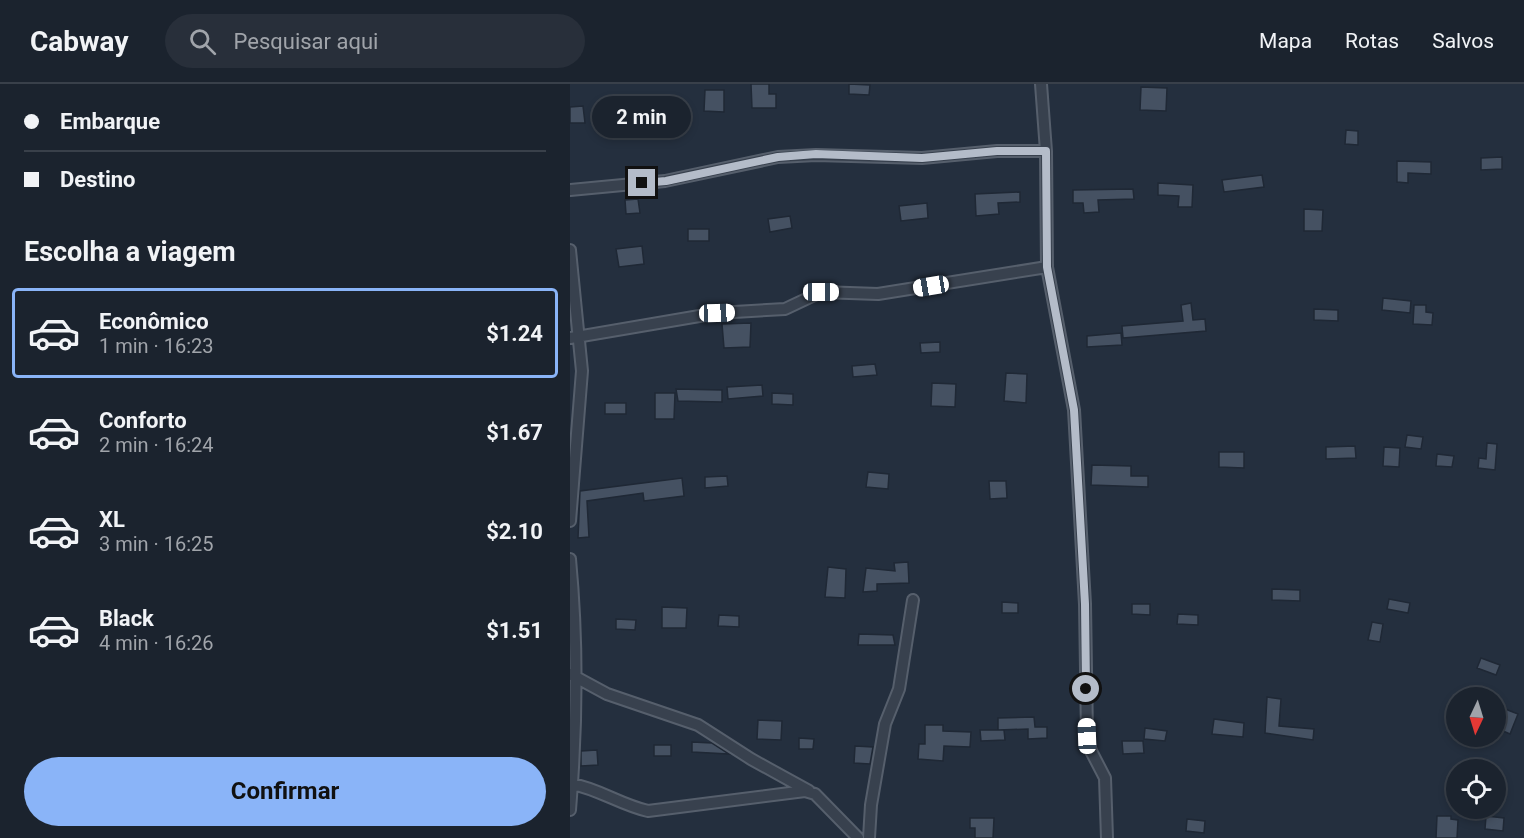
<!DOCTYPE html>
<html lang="pt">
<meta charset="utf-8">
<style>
:root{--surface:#1b232e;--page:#282f3a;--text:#f1f3f6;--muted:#a0a4aa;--line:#39404a;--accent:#8ab4f8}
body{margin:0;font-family:Roboto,sans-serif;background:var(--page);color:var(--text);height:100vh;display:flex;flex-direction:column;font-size:22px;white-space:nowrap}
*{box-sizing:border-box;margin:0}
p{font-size:20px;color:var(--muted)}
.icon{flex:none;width:33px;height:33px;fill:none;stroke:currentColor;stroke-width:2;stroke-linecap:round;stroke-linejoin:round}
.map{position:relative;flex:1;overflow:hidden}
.drawer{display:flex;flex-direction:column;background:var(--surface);width:570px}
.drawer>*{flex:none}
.top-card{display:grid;align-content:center;height:132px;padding:0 24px;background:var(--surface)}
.needle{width:39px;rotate:184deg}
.buttons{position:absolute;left:876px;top:603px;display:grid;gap:12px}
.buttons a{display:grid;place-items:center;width:60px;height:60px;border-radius:50%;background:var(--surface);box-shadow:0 3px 9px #0003,0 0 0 2px var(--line);font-size:30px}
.end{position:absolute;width:27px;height:27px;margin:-14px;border:8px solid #b4bcc9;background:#111;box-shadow:0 0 0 3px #111}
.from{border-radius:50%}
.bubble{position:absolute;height:42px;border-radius:21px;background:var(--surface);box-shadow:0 3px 9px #0003,0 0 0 2px var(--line);font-size:20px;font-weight:700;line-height:42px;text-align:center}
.car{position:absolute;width:18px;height:36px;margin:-18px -9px;border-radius:8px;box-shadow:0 0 4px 2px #0007;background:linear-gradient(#fff 24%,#345 0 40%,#fff 0 76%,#345 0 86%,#fff 0)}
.top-card b{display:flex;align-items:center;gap:21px;height:57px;font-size:22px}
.top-card b+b{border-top:2px solid var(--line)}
.top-card i{width:15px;height:15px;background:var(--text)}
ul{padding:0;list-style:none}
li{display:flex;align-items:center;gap:18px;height:90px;margin:0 12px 9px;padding:0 12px;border:3px solid transparent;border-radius:6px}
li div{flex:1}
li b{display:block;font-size:22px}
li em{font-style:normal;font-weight:700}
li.active{border-color:var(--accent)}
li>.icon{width:54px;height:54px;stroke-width:1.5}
h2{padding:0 24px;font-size:27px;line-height:72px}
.cta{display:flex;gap:12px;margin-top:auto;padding:12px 24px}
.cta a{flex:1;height:69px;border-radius:36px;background:var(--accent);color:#111;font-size:24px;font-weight:700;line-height:69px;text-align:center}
header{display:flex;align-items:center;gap:36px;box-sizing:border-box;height:84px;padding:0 30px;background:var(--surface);border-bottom:2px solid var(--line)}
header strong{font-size:28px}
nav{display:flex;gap:33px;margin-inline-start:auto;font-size:21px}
.search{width:420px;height:54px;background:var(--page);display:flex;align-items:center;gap:15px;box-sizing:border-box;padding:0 21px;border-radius:33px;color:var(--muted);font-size:22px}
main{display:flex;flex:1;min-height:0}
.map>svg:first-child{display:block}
</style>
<header>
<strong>Cabway</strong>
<div class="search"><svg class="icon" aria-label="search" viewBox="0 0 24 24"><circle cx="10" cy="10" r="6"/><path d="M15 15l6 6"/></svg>Pesquisar aqui</div>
<nav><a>Mapa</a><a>Rotas</a><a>Salvos</a></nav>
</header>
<main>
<section class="drawer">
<div class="top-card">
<b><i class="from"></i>Embarque</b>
<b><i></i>Destino</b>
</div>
<h2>Escolha a viagem</h2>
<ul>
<li class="active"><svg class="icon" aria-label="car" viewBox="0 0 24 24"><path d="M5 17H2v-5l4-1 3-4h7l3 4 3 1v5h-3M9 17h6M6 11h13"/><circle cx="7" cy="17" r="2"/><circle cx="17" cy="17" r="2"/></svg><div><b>Econômico</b><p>1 min · 16:23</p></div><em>$1.24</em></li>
<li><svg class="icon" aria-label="car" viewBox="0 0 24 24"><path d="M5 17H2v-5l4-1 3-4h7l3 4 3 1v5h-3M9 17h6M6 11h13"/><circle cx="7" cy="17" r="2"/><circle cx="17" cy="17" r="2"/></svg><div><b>Conforto</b><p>2 min · 16:24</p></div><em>$1.67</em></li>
<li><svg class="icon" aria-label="car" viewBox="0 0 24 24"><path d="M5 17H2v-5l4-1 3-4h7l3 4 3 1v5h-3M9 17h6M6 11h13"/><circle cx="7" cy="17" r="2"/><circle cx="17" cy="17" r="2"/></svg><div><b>XL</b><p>3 min · 16:25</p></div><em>$2.10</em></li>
<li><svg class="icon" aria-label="car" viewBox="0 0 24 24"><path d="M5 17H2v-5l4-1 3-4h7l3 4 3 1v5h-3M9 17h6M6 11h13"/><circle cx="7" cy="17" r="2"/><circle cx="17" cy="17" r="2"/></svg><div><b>Black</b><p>4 min · 16:26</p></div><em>$1.51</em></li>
</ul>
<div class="cta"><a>Confirmar</a></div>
</section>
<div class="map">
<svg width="954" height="754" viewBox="0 0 954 754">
<rect width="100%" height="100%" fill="#242f3e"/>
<path fill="#455162" stroke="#1f2835" stroke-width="1.5" d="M181,0H199V10H206V24H182Z
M279,0L300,1L299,11L279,10Z
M571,3L597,4L596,27L570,26Z
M135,6H154V28L134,27Z
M13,22L15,39H0V23Z
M776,46L788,47V61L775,60Z
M932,73V85L911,86V74Z
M827,77L861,78V90L838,89V99L827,98Z
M692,91L694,103L654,108L652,96Z
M588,99L623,101L622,123H608L609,112L588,111Z
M563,105L564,115L528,116L529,128L514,129L513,119H503V106Z
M450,108V118L428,119L429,130L406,132L405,110Z
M68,115L70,129L56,130L55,116Z
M357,119L358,134L331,137L329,122Z
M734,125L753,126L752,147H734Z
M220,132L222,144L200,148L198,135Z
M118,145H139V157H118Z
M72,162L74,180L49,183L46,165Z
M813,214L841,217L840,229L812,226Z
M621,219L623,236L635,235L636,247L553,254L552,242L613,237L611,221Z
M844,221H856V228L863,229L862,241L843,240Z
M744,225L768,226V237L744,236Z
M181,239L180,263L154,264L152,240Z
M551,249L552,261L517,263V252Z
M370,258V268L351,269L350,259Z
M305,280L307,291L283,293L282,282Z
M436,289L457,290L456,319L434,317Z
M362,299L386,300L385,323L361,322Z
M192,301L193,312L158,315L157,303Z
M106,305L152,306V318L108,317Z
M85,309H105L104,335H85Z
M202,309L223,310V321L202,320Z
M35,319H56V330H35Z
M837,351L853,353L851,365L835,363Z
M917,359L927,360L925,386L908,384L909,374L916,375Z
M785,362L786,374L756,375V363Z
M814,363L830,364L829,383L813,382Z
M649,368H674V384L649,383Z
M867,370L884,372L882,383L866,382Z
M522,381L561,382V392H578V403L521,401Z
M298,388L319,390L318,405L296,403Z
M157,392L158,402L135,404V393Z
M112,394L114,412L74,417L73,409L17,417L19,453L8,454L10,407Z
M419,397H436L437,414L420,415Z
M338,478L339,499L307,500V507L293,508L296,484L325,487L324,479Z
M258,483L276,485L275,514L255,513Z
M702,505L730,506V517L702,516Z
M819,515L840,519L838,529L817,525Z
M432,518L448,519V529H432Z
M562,520H580V531L562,530Z
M92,523L117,524L116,544H92Z
M608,530L628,531V541L607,540Z
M149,531L169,532V543L148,542Z
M46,535L66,536L65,546L46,545Z
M802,538L813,540L810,558L798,556Z
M289,550L323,551L325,561H288Z
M911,574L930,581L926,591L907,584Z
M697,613L711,615L709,642L744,645L743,656L695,649Z
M930,623L948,630L940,650L926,644Z
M464,633L465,643H477V654L458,655V645L428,646V634Z
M644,635L674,639L673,653L642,650Z
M188,636L212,637L211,656L187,655Z
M355,641H373V647L401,648L400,663L374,662L373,677L348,675L349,660H355Z
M575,644L597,647L595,657L574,655Z
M410,646H434L435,656L411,657Z
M229,654L244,655L243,665H229Z
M552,657H573L574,669L553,670Z
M122,658L142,659L159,670L122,668Z
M84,661H101V672H84Z
M285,662L303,663L300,680L284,679Z
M27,666L28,681L11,682V667Z
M867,732H881V735L888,736L887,754H866Z
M916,732L934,734L933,747L915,745Z
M400,734H424L423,754H405V744H400Z
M617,735L635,737L634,749L616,747Z"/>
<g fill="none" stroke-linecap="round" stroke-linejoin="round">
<g stroke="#565f6c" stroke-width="14">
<path id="street" d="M471,0L476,67
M0,106L95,97L208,73L246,71L352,74L427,67H476L477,183L504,326L515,520L517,652L521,667L535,694L537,754
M0,166L12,287L0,437
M0,254L147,229L215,225L251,208L308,210L477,183
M0,475C8,559 7,642 0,726
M0,590L37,610L128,641L181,675L239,707
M2,700C29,705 51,721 78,727L235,707L245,710L288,754
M299,754L301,721L315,640L329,605L343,516"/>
</g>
<use href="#street" stroke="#38414e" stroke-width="10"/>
</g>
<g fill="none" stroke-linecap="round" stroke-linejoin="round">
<path stroke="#b4bcc9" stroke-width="8" d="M72,99L96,97L208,73L246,70L352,74L427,67H476L477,183L504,326L515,520L516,605"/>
</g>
</svg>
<div class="buttons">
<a><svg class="needle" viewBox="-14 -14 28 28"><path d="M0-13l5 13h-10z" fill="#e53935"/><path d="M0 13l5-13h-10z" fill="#a0a4aa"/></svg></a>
<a><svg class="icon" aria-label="locate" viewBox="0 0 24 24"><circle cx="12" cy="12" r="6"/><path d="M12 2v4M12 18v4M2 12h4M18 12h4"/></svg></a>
</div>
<i class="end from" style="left:516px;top:605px"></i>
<i class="end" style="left:72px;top:99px"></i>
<div class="bubble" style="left:22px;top:12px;width:99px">2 min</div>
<i class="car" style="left:361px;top:202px;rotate:261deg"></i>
<i class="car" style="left:251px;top:208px;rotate:90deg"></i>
<i class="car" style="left:147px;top:229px;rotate:88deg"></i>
<i class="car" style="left:517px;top:652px;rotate:358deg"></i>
</div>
</main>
